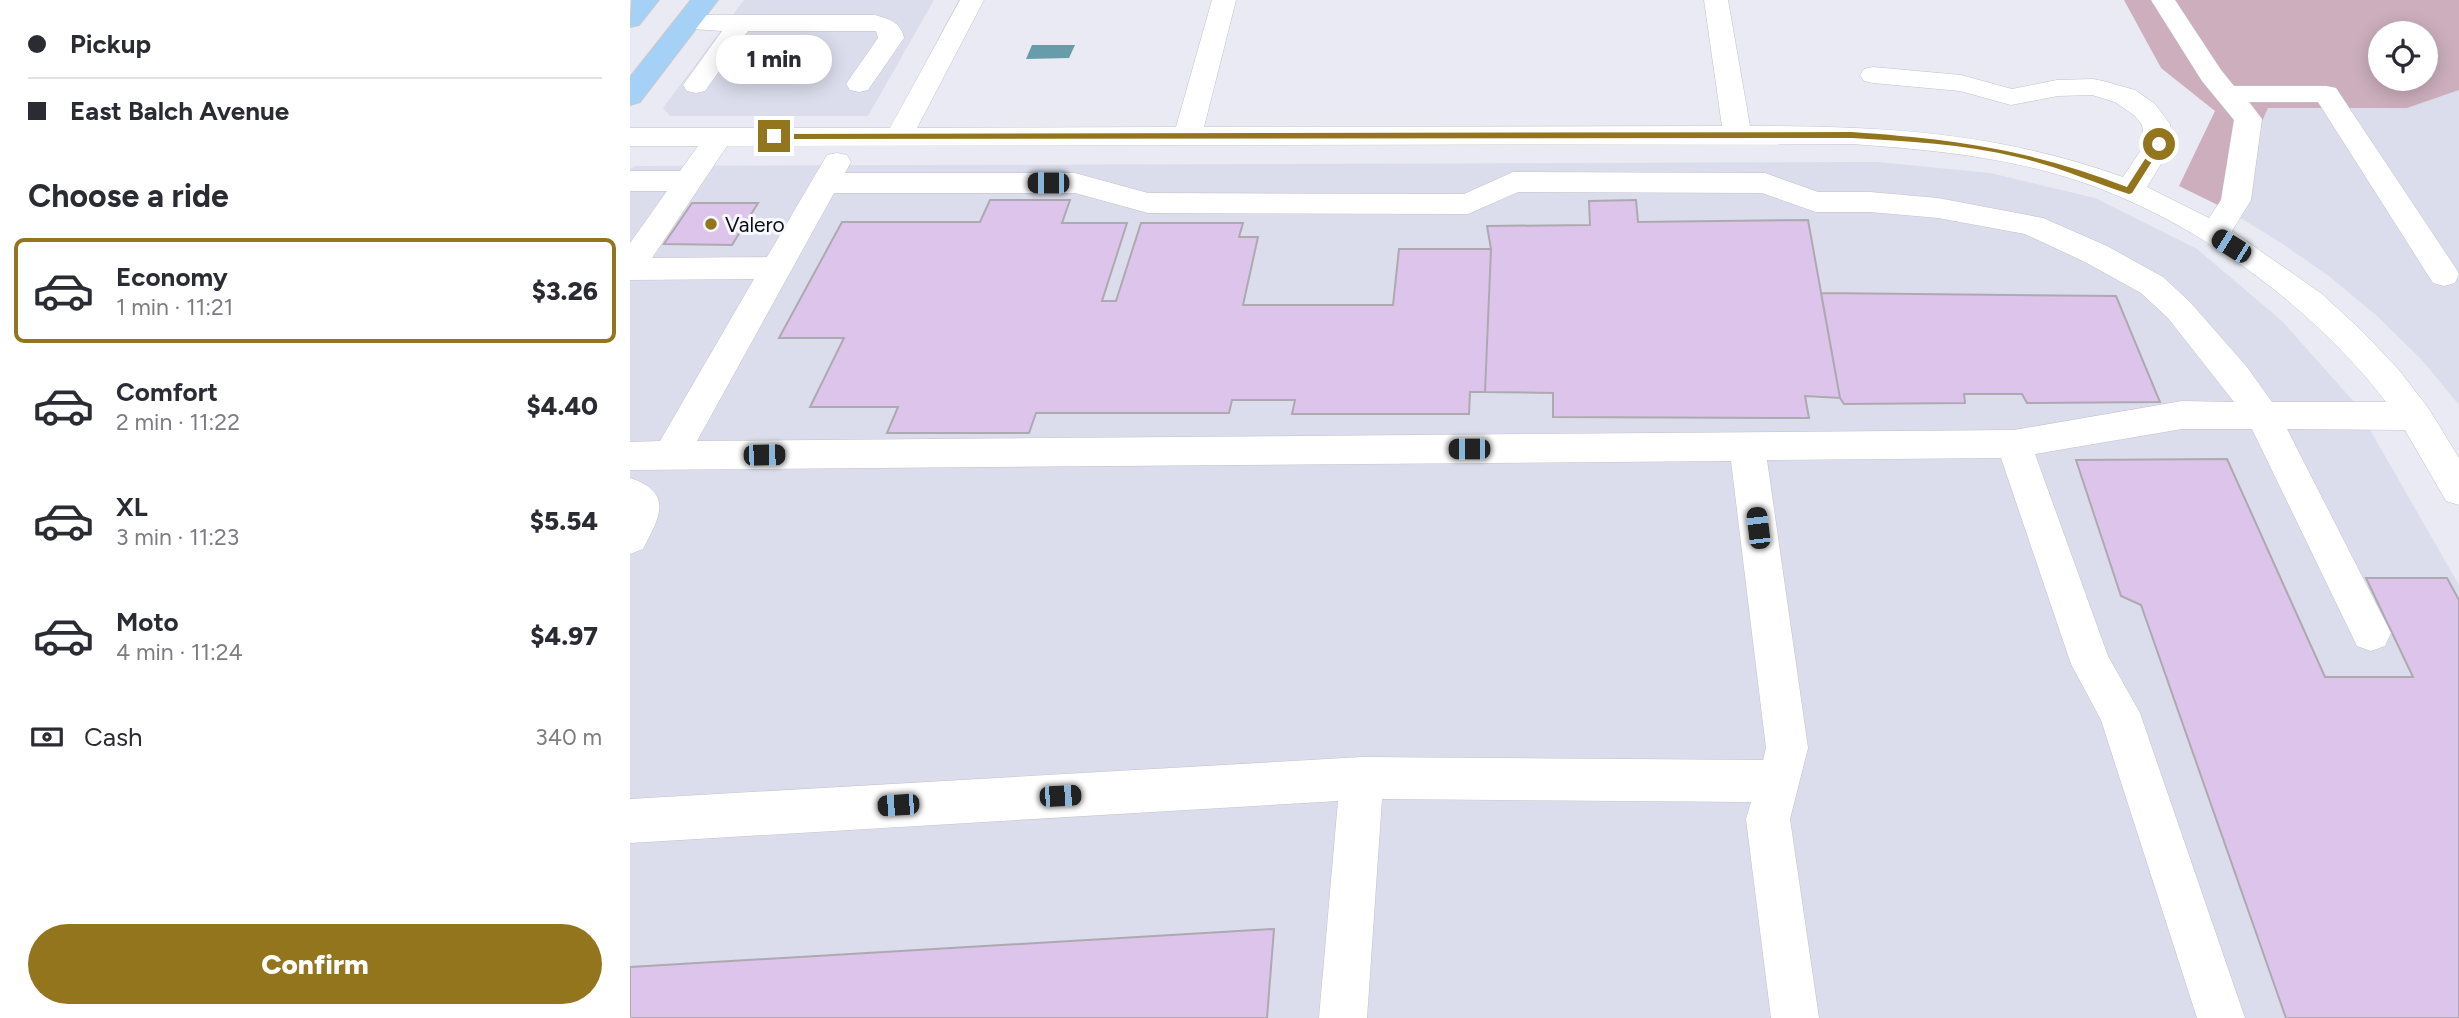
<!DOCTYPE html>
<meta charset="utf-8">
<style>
:root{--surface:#fff;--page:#f7f7f7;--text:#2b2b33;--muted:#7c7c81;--line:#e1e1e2;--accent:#92751c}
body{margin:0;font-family:Figtree,sans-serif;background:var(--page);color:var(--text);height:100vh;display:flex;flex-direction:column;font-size:26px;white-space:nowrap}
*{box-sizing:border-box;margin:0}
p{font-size:23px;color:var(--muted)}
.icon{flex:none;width:38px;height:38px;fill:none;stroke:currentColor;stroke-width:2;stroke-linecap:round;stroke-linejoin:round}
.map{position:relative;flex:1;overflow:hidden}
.sheet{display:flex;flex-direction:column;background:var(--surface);width:630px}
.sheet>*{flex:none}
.hud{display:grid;align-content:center;height:154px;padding:0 28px;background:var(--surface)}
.buttons{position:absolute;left:1738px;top:21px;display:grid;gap:14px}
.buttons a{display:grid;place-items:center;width:70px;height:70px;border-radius:50%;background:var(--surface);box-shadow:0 4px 18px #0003;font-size:35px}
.end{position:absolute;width:32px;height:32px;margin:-16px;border:9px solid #92751c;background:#fff;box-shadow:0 0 0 4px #fff}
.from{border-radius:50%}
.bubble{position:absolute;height:49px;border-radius:24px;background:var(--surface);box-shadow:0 4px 18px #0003;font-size:23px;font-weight:800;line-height:49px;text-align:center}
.car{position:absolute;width:21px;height:42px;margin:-21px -10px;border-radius:9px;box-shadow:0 0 5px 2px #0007;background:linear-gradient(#222 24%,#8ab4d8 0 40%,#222 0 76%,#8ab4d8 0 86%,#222 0)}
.hud b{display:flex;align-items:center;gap:24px;height:66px;font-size:26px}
.hud b+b{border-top:2px solid var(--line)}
.hud i{width:18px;height:18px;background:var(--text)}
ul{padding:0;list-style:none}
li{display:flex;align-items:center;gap:21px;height:105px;margin:0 14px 10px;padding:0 14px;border:4px solid transparent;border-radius:10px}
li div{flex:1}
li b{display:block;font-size:26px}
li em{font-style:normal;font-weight:800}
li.active{border-color:var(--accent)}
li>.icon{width:63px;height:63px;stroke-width:1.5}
h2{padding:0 28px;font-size:32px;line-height:84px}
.pay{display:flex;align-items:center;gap:18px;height:77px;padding:0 28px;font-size:26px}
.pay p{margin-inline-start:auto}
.button{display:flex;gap:14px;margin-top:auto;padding:14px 28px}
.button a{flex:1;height:80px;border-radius:42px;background:var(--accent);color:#fff;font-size:28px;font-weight:800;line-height:80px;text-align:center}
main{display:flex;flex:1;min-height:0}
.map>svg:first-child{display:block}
</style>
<main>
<section class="sheet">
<div class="hud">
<b><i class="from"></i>Pickup</b>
<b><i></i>East Balch Avenue</b>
</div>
<h2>Choose a ride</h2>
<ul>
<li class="active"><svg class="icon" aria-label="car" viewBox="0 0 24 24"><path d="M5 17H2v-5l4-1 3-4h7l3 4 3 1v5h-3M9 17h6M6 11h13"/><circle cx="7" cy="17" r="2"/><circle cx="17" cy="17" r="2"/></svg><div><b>Economy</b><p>1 min · 11:21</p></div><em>$3.26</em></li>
<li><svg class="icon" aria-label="car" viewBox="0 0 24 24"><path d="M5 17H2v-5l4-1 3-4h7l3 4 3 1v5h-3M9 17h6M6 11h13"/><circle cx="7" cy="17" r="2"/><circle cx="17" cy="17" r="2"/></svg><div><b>Comfort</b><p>2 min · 11:22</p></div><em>$4.40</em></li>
<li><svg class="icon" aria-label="car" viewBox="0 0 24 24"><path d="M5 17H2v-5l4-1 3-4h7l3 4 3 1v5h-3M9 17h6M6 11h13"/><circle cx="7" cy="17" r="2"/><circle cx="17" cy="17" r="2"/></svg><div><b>XL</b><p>3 min · 11:23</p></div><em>$5.54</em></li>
<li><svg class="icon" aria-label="car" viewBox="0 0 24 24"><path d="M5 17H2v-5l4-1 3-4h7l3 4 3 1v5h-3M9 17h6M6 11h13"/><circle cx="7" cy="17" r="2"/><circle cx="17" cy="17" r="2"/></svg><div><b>Moto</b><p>4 min · 11:24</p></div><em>$4.97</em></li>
</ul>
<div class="pay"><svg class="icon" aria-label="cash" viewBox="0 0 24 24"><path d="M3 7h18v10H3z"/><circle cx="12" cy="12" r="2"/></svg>Cash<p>340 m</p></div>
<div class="button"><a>Confirm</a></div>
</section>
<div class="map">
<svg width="1829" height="1018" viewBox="0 0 1829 1018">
<rect width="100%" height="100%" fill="#e9eaf3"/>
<path fill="#dbddec" d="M114,0H304L238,116H40L33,108Z
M1829,90V405L1791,359L1747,316L1700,277L1650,242L1594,208L1638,108H1777Z
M1248,162L1360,173L1465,198L1567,249L1652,321L1724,402L1829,585V1018H0V169L5,166Z"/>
<path fill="#ccaebc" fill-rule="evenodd" d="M1494,0H1829V90L1777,108H1638L1594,208L1549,186L1585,111L1531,68ZM1750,33H1796V79H1750Z"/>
<path fill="#669da8" d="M402,45H445L439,58L396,59Z"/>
<path fill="#ddc4eb" stroke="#aea9b0" stroke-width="2" d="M360,200H440L432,223H497L472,301H486L511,223H613L609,237H628L613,305H763L769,249H861L855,392H840L839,414H662L665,400H602L599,413H406L399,433H257L268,407H180L214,338H149L212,222H350Z
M1006,200L1008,222L1178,220L1210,398L1175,396L1179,418L923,417V393L855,392L861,249L857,226L960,225L959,201Z
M62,203H128L102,245L34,244Z
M1191,293L1486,296L1530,402L1397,403L1392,394H1334L1335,403L1214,404L1210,398Z
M1597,459L1695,677H1783L1736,578H1817L1829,600V1018H1656L1511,605L1491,596L1446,460Z
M644,929L637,1018H0V967Z"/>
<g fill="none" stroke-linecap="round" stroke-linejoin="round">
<g stroke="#c1c2ca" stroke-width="1">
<path id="minor" d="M330,0H354L287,128L546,127L582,0H606L574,127L1092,126L1074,0H1098L1120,126C1253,126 1367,132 1493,177L1515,144L1512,125L1505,116L1485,102L1462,95L1428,96L1381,105L1330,91L1243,83L1234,81L1230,75L1234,69L1243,67L1331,75L1382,89L1427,80L1463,79L1473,81L1505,90L1525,104L1540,124L1543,144L1517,187L1579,218L1591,200L1604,120L1572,81L1521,0H1545L1591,70L1604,86H1696L1706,88L1825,267L1829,274L1825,283L1814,286L1803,283L1688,102H1619L1632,119L1621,200L1602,231L1692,294L1732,331L1769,370L1799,409L1829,458V505L1816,501L1775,430L1657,429L1761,633L1755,646L1741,651L1727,646L1622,429H1552L1405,454L1478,656L1510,713L1615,1018H1567L1471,720L1441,664L1371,458L1137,460L1178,748L1160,819L1189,1018H1141L1116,819L1121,802L752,799L737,1018H689L708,801L0,843V799L732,757L1133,760L1136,748L1101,461L0,470V442L30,441L124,279L0,280V243L37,191H0V171H50L68,146H0V128H260ZM1222,144C1291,149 1359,155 1426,174C1550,209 1678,300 1756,402H1642L1617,367L1560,302L1533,277L1477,246L1413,218L1308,198L1240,192H1188L1135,173L883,172L834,194L518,193L445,173H215L221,162L217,155L207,153L197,155L137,257L22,258L97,146ZM888,192L1132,193L1186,212H1240L1308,218L1395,234L1455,262L1511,293L1538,318L1604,402L1552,401L1384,430L67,441L204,193H445L518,213L838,214Z
M57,15H245C259,19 271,22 274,38L238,90L229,92L220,90L216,84L248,38L246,31H118L75,91L66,93L57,91L53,85L92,31L48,28L44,23L48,18Z
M0,478C45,493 29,518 13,549L0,554Z"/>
</g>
<g stroke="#cacaca" stroke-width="2">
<path id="major" d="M2,0H29L9,25L0,27Z
M61,0H88L10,102L0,105V77Z"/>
</g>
<use href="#minor" fill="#fff" fill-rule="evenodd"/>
<use href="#major" fill="#a6d1f7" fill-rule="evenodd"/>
</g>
<path fill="#92751c" d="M1222,132C1323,139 1402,150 1497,187L1526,142L1533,144L1502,193L1499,194C1462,182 1426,166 1387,157C1333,144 1277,141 1222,138L144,139L140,136L144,134Z"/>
<circle fill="#92751c" stroke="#f7f8fe" stroke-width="2.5" cx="81" cy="224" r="7"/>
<g text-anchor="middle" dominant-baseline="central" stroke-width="6" stroke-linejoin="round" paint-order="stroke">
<g font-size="21" fill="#0c0d0f" stroke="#f7f8fe" text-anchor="start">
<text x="95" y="224">Valero</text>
</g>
</g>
</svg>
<div class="buttons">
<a><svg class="icon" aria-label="locate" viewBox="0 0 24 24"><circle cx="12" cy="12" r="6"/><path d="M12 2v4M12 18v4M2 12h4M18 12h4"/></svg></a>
</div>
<i class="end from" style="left:1529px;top:144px"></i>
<i class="end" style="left:144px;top:136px"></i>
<div class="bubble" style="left:86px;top:35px;width:116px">1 min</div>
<i class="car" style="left:418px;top:183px;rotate:270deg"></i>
<i class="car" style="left:1601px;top:246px;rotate:302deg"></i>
<i class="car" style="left:839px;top:449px;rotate:270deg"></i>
<i class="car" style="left:134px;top:455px;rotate:89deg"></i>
<i class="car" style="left:1128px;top:528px;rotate:353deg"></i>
<i class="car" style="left:430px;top:796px;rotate:87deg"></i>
<i class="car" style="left:268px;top:805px;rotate:266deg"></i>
</div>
</main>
